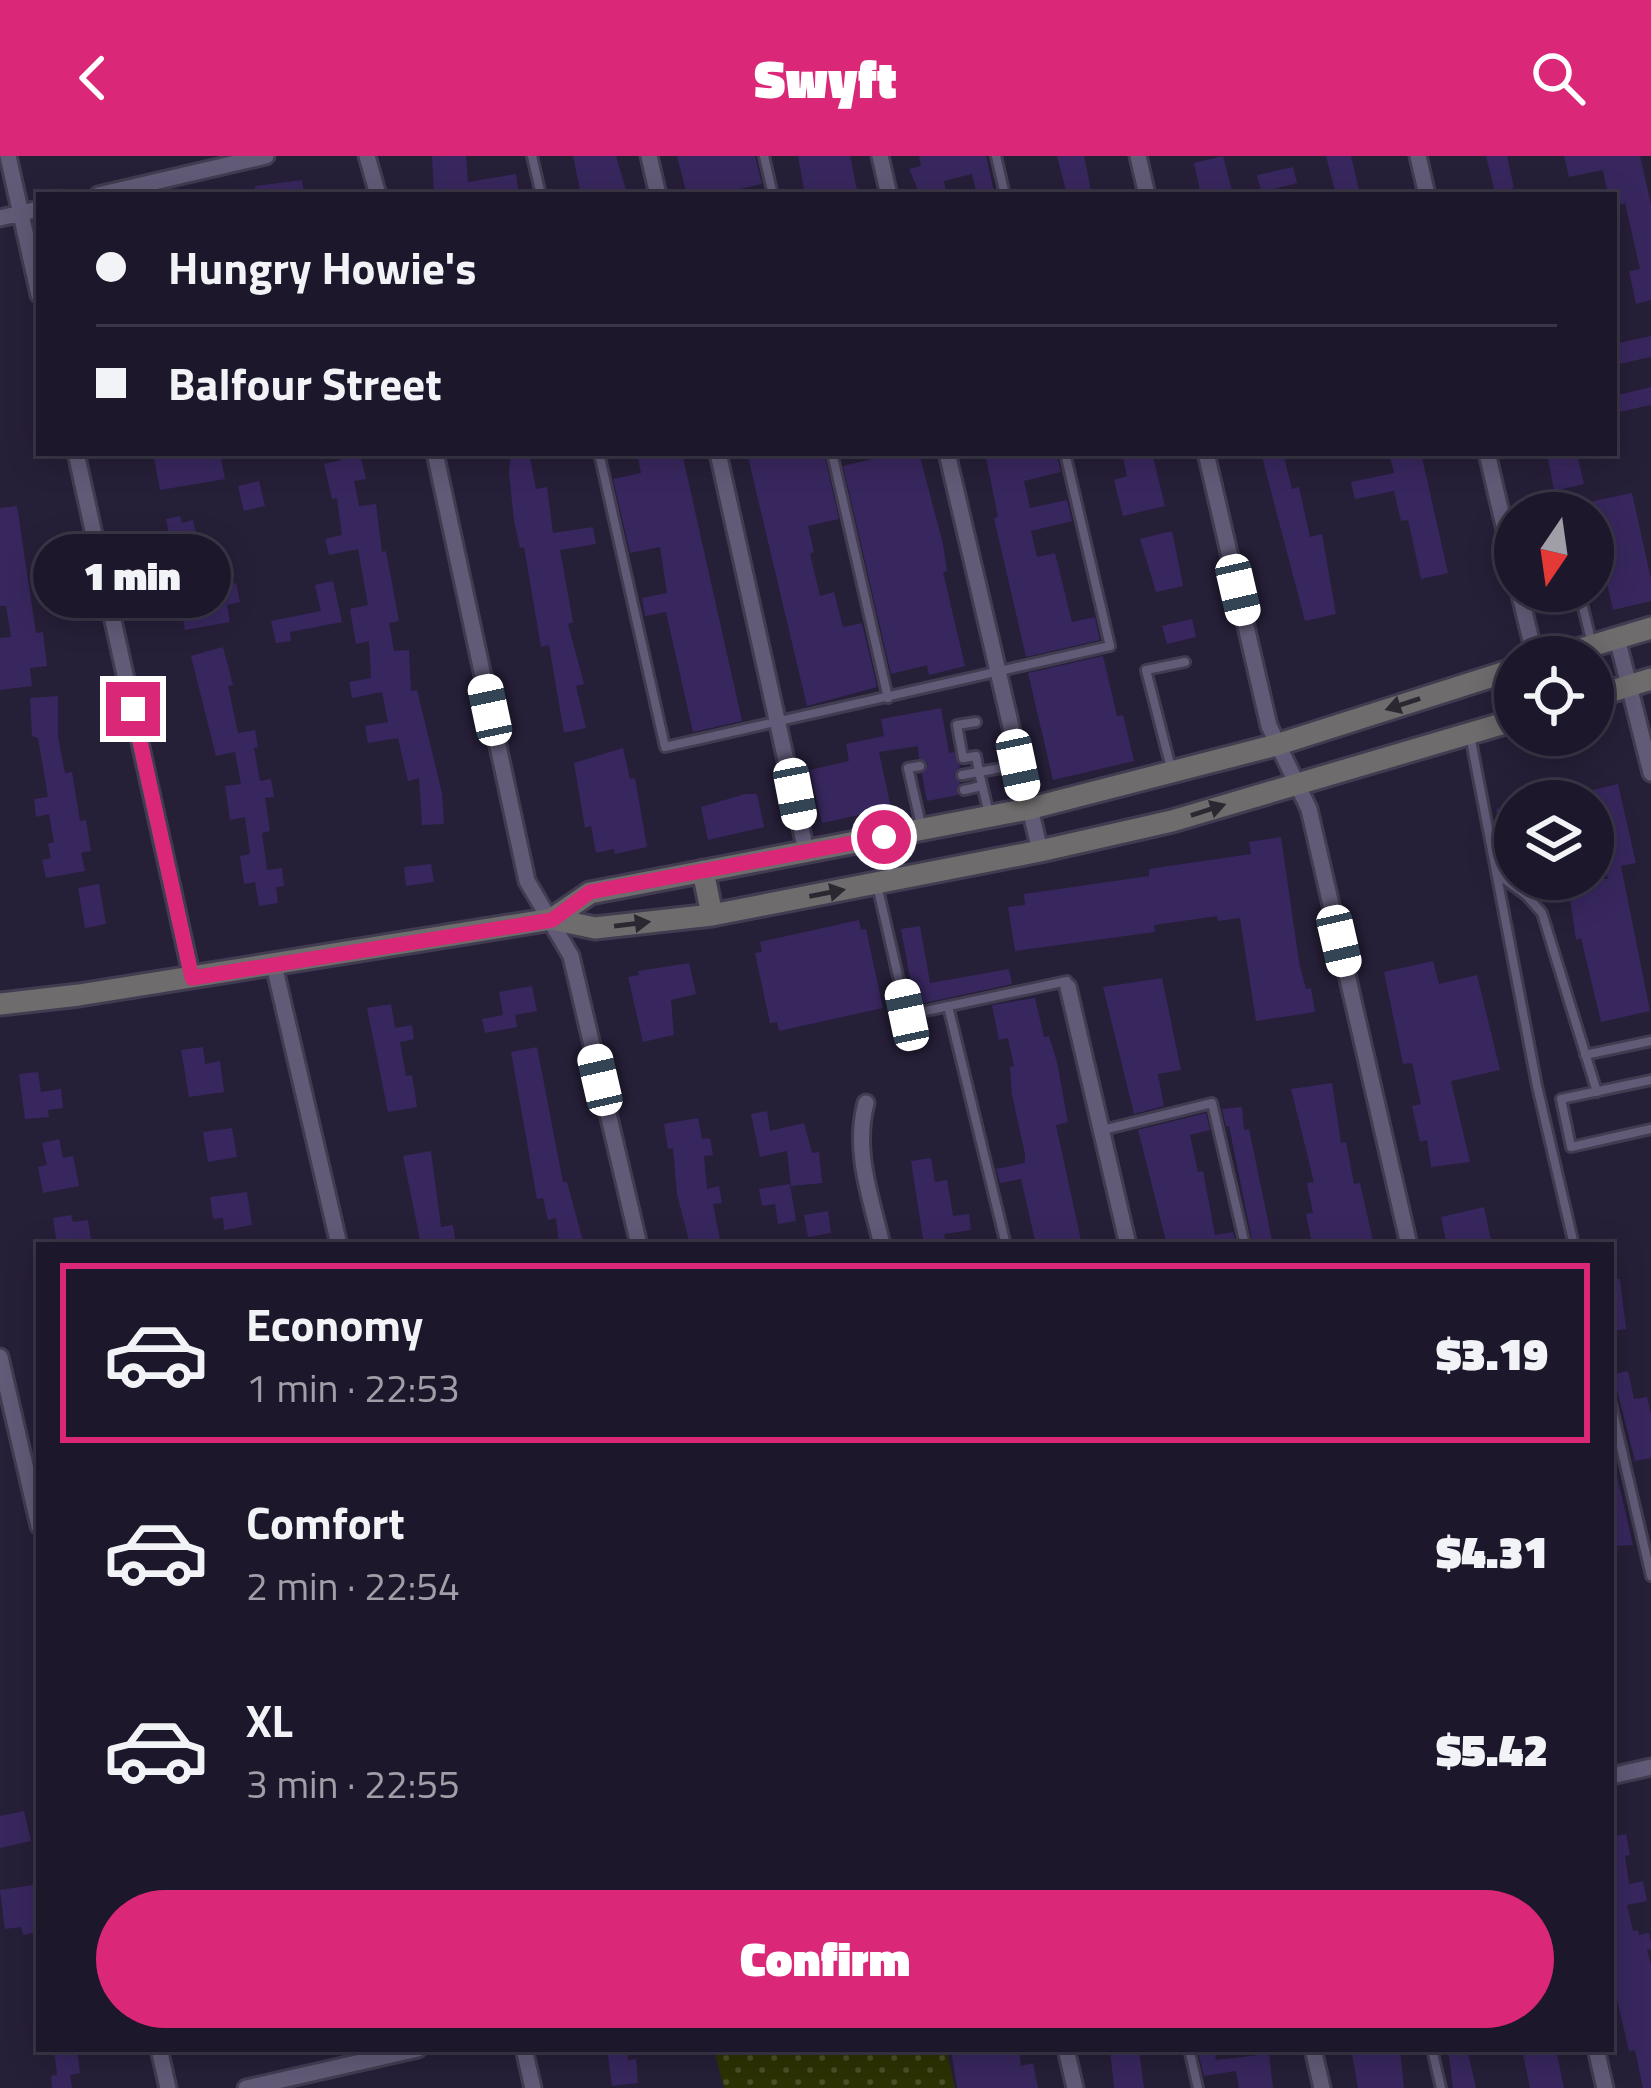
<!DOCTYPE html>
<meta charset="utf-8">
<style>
:root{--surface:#1c172a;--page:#252032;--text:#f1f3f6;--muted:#a09fa8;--line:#3a3647;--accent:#db2777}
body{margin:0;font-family:"Titillium Web",sans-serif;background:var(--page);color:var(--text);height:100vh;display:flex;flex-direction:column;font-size:45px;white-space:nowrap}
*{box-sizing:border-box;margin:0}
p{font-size:39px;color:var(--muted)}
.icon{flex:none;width:66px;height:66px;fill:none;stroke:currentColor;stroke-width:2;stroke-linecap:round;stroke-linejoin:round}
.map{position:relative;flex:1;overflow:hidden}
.sheet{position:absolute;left:36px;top:1086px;width:1578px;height:810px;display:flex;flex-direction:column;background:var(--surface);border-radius:0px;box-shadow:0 6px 30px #0003,0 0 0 3px var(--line)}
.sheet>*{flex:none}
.banner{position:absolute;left:36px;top:36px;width:1581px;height:264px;border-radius:0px;box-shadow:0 6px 30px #0003,0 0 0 3px var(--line);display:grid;align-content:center;height:264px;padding:0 60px;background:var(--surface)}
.needle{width:78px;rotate:193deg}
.buttons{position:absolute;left:1494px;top:336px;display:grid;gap:24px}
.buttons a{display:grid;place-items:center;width:120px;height:120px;border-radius:50%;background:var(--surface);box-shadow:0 6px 30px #0003,0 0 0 3px var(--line);font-size:60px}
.end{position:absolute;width:54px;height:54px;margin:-27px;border:15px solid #db2777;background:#fff;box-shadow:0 0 0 6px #fff}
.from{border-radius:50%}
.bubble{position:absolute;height:84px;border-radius:42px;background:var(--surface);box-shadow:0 6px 30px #0003,0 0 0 3px var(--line);font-size:39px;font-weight:800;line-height:84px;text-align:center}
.car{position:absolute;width:36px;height:72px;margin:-36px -18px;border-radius:15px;box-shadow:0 0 9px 3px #0007;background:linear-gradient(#fff 24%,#345 0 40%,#fff 0 76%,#345 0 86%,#fff 0)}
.banner b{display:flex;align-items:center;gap:42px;height:114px;font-size:45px}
.banner b+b{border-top:3px solid var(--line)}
.banner i{width:30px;height:30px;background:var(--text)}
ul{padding:21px 0 0;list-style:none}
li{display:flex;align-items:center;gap:36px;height:180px;margin:0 24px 18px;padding:0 36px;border:6px solid transparent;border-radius:0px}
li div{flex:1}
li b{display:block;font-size:45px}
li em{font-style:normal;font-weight:800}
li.on{border-color:var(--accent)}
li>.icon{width:108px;height:108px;stroke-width:1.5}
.button{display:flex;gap:24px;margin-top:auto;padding:24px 60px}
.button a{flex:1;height:138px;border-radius:72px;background:var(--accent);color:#fff;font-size:48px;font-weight:800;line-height:138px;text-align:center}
header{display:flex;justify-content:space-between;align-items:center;height:156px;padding:0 60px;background:var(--accent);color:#fff;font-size:54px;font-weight:800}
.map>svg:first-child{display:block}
</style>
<header><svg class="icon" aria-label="back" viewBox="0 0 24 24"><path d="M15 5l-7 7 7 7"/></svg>Swyft<svg class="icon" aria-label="search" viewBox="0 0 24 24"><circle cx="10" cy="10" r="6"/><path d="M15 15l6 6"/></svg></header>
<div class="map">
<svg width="1651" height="1932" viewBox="0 0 1651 1932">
<defs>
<pattern id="green-dots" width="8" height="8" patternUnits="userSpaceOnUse" patternTransform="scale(3)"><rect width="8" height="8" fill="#2d3204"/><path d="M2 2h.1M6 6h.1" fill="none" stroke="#4b4f28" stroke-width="1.8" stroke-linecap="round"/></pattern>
</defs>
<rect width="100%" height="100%" fill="#261f38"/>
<path fill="url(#green-dots)" d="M714,1893H946L955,1932H724Z"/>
<path fill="#38275e" d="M432,0H466L468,26L516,18L519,39H434Z
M573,0H616L626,34L581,39Z
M677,0H755L762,28L736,34L737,39H687Z
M798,0H850L858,39H805Z
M919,0H986L995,39H977L972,18L944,25L947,39H920L909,13L921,10Z
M1057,0H1084L1092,39H1067Z
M1223,0L1233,39H1201L1194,7Z
M1326,0H1351L1360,39H1336Z
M1486,0H1507L1514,32L1495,36Z
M1564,0H1640L1651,48V144L1636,148L1629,115L1640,113L1625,47L1614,50V39H1608L1603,14L1569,21Z
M1293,11L1297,27L1274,33L1276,39H1262L1257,19Z
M302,24L304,39H256L255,30Z
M1651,180V201L1614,209V188Z
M1651,231V249L1614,257V243L1618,239Z
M153,297H220L225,323L160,334Z
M340,297H360L366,323L354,325L359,350L376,348L382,396L386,395L399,465L389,467L394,495L409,494L411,535L417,534L442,637L444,668L422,669L419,622L408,625L398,582L368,587L365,570L388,566L382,536L352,542L349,526L371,522L369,485L356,488L350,453L368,449L358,393L329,399L325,383L342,379L337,342L332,343L324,308L342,304Z
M511,297H529L536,333L547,331L553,377L593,371L596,388L560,394L573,466L568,468L584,528L576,530L586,572L564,577L549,489L541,491L524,391L520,392L514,365L509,316Z
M637,297H682L742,565L693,576L666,456L645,460L642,442L667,437L660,391L630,397L613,323L641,317Z
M747,297H824L839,363L808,370L814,396L810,398L820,440L834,436L843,471L862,467L877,531L807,550Z
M872,297H919L943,388L947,415L943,416L965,510L929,519L927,509L891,518L843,310L873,303Z
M985,297H1056L1061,316L1024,325L1030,352L1067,344L1072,365L1031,375L1037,401L1055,397L1072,466L1095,461L1100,484L1026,501L994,362L998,361Z
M1122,297H1152L1165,350L1123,360L1114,324L1127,320Z
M1261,297H1283L1292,333L1299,331L1310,381L1322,378L1336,458L1305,465Z
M1389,297H1421L1448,417L1421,423L1408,364L1401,365L1394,335L1355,343L1351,326L1394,317Z
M1547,297H1577L1584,328L1554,335Z
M259,325L265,350L244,355L238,330Z
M1632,337L1651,423V445L1613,454L1588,346Z
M17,350L36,477L43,476L47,510L30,512L32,530L0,534V482L11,481L6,450H0V352Z
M180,360L182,367L193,364L201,398L174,403L166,363Z
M1172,375L1183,430L1156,436L1140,383Z
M333,425L342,466L290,476L291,485L276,487L271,465L321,455L315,429Z
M236,427L240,446L227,449L230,466L185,474L178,437Z
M1192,463L1196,481L1167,488L1162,470Z
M223,491L233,529L228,530L238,577L255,574L258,591L254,592L260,625L271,623L274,641L265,642L270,675L262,677L267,714L282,712L284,730L276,731L278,747L259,750L255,726L244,728L240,700L250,698L245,661L230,664L225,630L241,628L235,596L216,600L191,500Z
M1103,500L1117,560L1123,559L1134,605L1053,624L1028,517Z
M58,540V581L65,617L72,616L80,665L86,664L91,695L81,697L85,715L46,722L42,704L51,702L48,688L54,686L49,658L36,661L34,643L48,641L38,582L32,580L30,542Z
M941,552L949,597L954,596L960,610L954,619L960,627L958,639L927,645L922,618L928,608L919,602L918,590L879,596L891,652L822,667L810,614L849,605L846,588L884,580L881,563Z
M623,592L630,623L635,622L647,691L615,698L614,693L596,697L591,670L585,672L574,607Z
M1618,628L1636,707L1621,710L1650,855L1601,866L1581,782L1576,784L1567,723H1608L1593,657V634Z
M745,638H757L764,671L708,684L701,651Z
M1515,649V710L1509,711L1496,653Z
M1281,681L1299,806L1306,833L1311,832L1315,856L1256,865L1240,762L1218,765L1217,760L1154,769L1155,776L1015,795L1008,751L1025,749L1024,738L1149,720V713L1251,698L1249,686Z
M431,708L434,726L406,730L404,711Z
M99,728L106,768L85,772L78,732Z
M859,764L861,774L866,773L883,852L779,875L777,866L770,867L755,797L762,796L760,786Z
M920,770L930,827L1009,813L1012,828L915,849L901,773Z
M1433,805L1439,828L1477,819L1500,914L1451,925L1470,1006L1431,1011L1427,984L1420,986L1412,950L1421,948L1412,907L1403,908L1384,816Z
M689,807L696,838L671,844L674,879L643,886L628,821L639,819L638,815Z
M1162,822L1181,914L1158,918L1164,950L1134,958L1103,831Z
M532,830L537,855L515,859L517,871L485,877L482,863L503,859L499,836Z
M1035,842L1044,881L1049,880L1057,906L1068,966L1056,969L1082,1089H1036L1021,1023L1000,1027L996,1013L1025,1007V998L1012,939L1010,911L1014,910L1008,882L999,884L992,849Z
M391,848L395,872L412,869L414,883L400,886L406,920L412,919L417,951L388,956L367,852Z
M203,891L205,908L220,905L224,936L189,941L181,894Z
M537,891L563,1026H567L584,1089H559L556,1062L548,1064L543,1042L537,1043L511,896Z
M38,916L41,936L61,933L63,952L48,954L49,961L25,963L19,918Z
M1332,927L1341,987L1346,986L1354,1028L1360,1027L1374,1089H1330L1329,1085L1312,1088L1306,1058L1313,1057L1307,1027L1314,1026L1291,933Z
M1242,951L1244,974L1249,973L1273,1089H1253L1229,970L1226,971L1222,953Z
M767,955L770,975L804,967L812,997L819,996L822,1027L791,1030L787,995L760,1001L751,958Z
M1206,957L1210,974L1190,979L1198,1016L1203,1015L1215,1079L1233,1076L1237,1089H1167L1138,974Z
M698,962L702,983L710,982L713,999L704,1000L707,1033L719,1030L722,1047L713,1048L721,1089H690L677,1038L673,992L668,993L664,968Z
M232,972L237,1001L208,1006L203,976Z
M59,983L63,1002L73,1000L79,1030L43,1037L38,1011L47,1009L42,987Z
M431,995L441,1071L453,1069L456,1089H421L403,1000Z
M931,1002L935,1026L947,1024L953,1060L969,1058L971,1074L944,1078L946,1089H924L911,1005Z
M790,1028L796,1065L778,1068L775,1048L762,1050L759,1033Z
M247,1036L252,1069L224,1074L223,1062L213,1063L210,1041Z
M1484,1051L1492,1089H1447L1441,1061Z
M828,1055L831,1077L808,1081L804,1059Z
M71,1059L73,1066L88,1064L92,1089H57L53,1062Z
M1611,1123H1620L1626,1173L1611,1175Z
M1628,1215L1634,1243L1647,1241L1651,1258V1302L1635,1305L1613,1218Z
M1617,1320L1633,1389L1615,1390L1611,1321Z
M24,1655L31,1685L0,1692V1660Z
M1626,1678L1630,1699L1625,1700L1629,1728L1643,1725L1647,1745L1627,1749L1633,1775L1638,1774L1639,1779L1649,1777L1651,1786V1793L1647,1794L1651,1808V1932H1643L1635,1894L1629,1895L1611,1817V1681Z
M39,1728V1776L23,1779L21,1771L5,1773L0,1734Z
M54,1893H77L80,1917L70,1919L72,1932H52L51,1920L57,1919Z
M607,1893H627L628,1904L636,1903L638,1927L612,1930Z
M951,1893H1019L1021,1910L1033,1907L1038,1932H957Z
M1110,1893H1139L1144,1932H1114Z
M1197,1893H1214L1216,1904L1269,1898L1273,1932H1239L1236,1915L1204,1920Z
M1351,1893H1400L1404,1932H1358Z
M1448,1893H1467L1476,1932H1453Z
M1522,1893H1556L1564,1932H1530Z"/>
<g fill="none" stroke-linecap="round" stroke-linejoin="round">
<g stroke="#423c51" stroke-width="14">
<path id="service" d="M532,0L541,39
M764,0L773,39
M996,0L1005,39
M599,297L665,591L1110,490L1065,297
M832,297L888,542
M1561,353L1562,357
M1579,435L1592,488
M1470,579L1537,930L1574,1089
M963,602L957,569L976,566
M920,610L908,612L921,669
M1172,616L1146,514L1185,506
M962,619L979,616L976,600L964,602
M964,634L982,630
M989,658L979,616L1018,609
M1500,720L1526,739L1542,757L1597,936
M877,729L907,859L1067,825
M948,850L1006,1089
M1585,899L1651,885
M1651,924L1561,943L1571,991L1651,973
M1103,974L1212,947L1245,1089
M1611,1248L1651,1420
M1189,1893L1198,1932
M1432,1893L1441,1932"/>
</g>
<g stroke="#423c51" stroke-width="21">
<path id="minor" d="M8,0L39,139
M367,0L378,39
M649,0L658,39
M880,0L889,39
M1138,0L1147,39
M1418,0L1427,39
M98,39L266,0
M0,62L39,53
M76,297L192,822
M435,297L527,725L571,800L639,1089
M718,297L806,695
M947,297L1040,695
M1206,297L1269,570L1309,653L1409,1089
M1487,297L1515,417
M1519,435L1535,501
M1617,482L1651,617
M274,809L339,1089
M1068,831L1128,1089
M866,947C853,995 871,1042 882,1089
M0,1201L39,1370
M1611,1620L1651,1611
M159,1893L168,1932
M524,1893L533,1932
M1066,1893L1075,1932
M1313,1893L1322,1932
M1596,1893L1605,1932
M246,1932L418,1893"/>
</g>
<g stroke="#423c51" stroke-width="27">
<path id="secondary" d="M1554,501L1651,472
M1593,541L1651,523
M703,715L712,759
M552,763L590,737L1028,653L1276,589L1515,513
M0,848L79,839L552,763L595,772L712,759L1040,695L1172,665L1515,564"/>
</g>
<use href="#service" stroke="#625b78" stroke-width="8"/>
<use href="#minor" stroke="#625b78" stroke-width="15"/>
<use href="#secondary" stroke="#6e6c6c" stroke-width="21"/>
</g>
<defs><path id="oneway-solid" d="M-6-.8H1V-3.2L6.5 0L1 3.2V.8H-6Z" transform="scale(3)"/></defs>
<g fill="#2b2831">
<use href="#oneway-solid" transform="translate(1403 548) rotate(162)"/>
<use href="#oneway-solid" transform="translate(1208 654) rotate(-18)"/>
<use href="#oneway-solid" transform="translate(827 737) rotate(-11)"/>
<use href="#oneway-solid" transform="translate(632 768) rotate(-7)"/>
</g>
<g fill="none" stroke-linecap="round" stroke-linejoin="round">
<path stroke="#db2777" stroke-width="15" d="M133,553L192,822L552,764L590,736L884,681"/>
</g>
</svg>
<div class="buttons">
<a><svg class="needle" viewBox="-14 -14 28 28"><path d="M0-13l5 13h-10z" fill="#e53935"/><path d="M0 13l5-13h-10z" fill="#a09fa8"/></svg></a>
<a><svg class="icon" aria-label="locate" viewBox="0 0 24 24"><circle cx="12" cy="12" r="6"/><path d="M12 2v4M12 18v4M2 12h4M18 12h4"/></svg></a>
<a><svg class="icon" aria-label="layers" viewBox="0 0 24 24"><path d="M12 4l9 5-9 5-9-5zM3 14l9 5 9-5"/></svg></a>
</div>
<i class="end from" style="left:884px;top:681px"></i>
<i class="end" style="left:133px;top:553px"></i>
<div class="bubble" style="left:33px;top:378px;width:198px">1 min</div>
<i class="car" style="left:1238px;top:434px;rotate:167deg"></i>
<i class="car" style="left:490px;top:554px;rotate:348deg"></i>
<i class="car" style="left:1018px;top:609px;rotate:168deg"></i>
<i class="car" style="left:795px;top:638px;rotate:169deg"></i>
<i class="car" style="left:1339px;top:785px;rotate:167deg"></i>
<i class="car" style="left:907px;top:859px;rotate:348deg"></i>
<i class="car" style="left:600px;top:924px;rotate:347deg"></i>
<div class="banner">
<b><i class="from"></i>Hungry Howie's</b>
<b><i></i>Balfour Street</b>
</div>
<section class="sheet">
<ul>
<li class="on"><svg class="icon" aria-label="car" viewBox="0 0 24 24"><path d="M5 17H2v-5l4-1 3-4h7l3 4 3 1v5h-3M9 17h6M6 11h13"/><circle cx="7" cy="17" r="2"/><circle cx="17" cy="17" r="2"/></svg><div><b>Economy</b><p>1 min · 22:53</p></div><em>$3.19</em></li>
<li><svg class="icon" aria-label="car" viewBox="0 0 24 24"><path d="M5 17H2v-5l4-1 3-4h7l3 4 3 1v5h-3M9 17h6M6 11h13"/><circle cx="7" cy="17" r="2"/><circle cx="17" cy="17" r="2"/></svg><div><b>Comfort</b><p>2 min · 22:54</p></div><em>$4.31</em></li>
<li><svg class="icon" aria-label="car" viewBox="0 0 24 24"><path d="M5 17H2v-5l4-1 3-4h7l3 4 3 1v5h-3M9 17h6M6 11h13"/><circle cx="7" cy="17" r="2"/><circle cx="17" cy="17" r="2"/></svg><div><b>XL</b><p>3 min · 22:55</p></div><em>$5.42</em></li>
</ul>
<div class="button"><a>Confirm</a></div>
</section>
</div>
